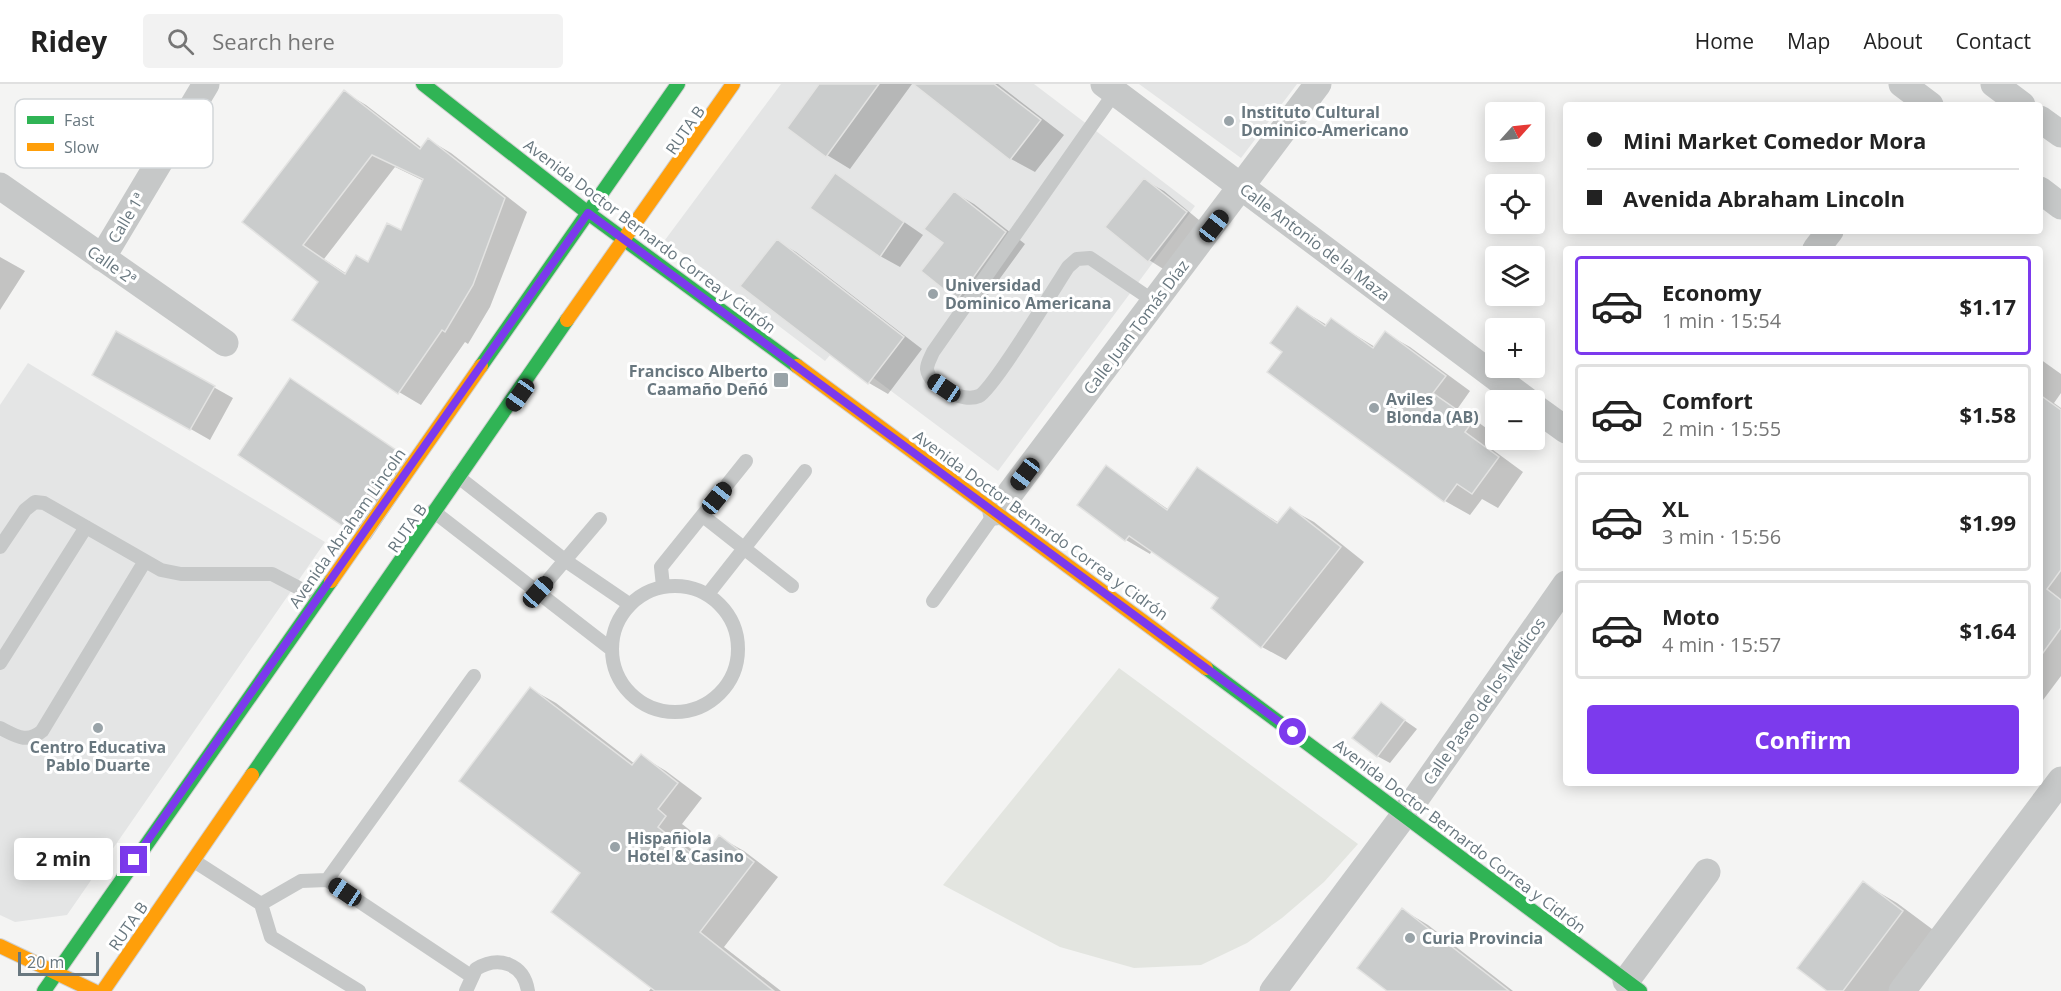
<!DOCTYPE html>
<meta charset="utf-8">
<style>
:root{--surface:#fff;--page:#f2f2f2;--text:#222;--muted:#767676;--line:#e0e0e0;--accent:#7c3aed}
body{margin:0;font-family:"Open Sans",sans-serif;background:var(--page);color:var(--text);height:100vh;display:flex;flex-direction:column;font-size:22px;white-space:nowrap}
*{box-sizing:border-box;margin:0}
p{font-size:20px;color:var(--muted)}
.icon{flex:none;width:33px;height:33px;fill:none;stroke:currentColor;stroke-width:2;stroke-linecap:round;stroke-linejoin:round}
.map{position:relative;flex:1;overflow:hidden}
.drawer{position:absolute;left:1563px;top:162px;width:480px;height:540px;display:flex;flex-direction:column;background:var(--surface);border-radius:6px;box-shadow:0 3px 15px #0003}
.drawer>*{flex:none}
.guide{position:absolute;left:1563px;top:18px;width:480px;height:132px;border-radius:6px;box-shadow:0 3px 15px #0003;display:grid;align-content:center;height:132px;padding:0 24px;background:var(--surface)}
.needle{width:39px;rotate:63deg}
.fabs{position:absolute;left:1485px;top:18px;display:grid;gap:12px}
.fabs a{display:grid;place-items:center;width:60px;height:60px;border-radius:6px;background:var(--surface);box-shadow:0 3px 15px #0003;font-size:30px}
.scale{position:absolute;left:18px;bottom:15px;width:81px;box-sizing:border-box;padding-left:6px;border:3px solid #68777f;border-top:0;font-size:16px;line-height:21px;white-space:nowrap;color:#68777f;-webkit-text-stroke:4px #fff;paint-order:stroke}
.end{position:absolute;width:27px;height:27px;margin:-14px;border:8px solid #7c3aed;background:#fff;box-shadow:0 0 0 3px #fff}
.from{border-radius:50%}
.bubble{position:absolute;height:42px;border-radius:6px;background:var(--surface);box-shadow:0 3px 15px #0003;font-size:20px;font-weight:700;line-height:42px;text-align:center}
.car{position:absolute;width:18px;height:36px;margin:-18px -9px;border-radius:8px;box-shadow:0 0 4px 2px #0007;background:linear-gradient(#222 24%,#8ab4d8 0 40%,#222 0 76%,#8ab4d8 0 86%,#222 0)}
.guide b{display:flex;align-items:center;gap:21px;height:57px;font-size:22px}
.guide b+b{border-top:2px solid var(--line)}
.guide i{width:15px;height:15px;background:var(--text)}
ul{padding:10px 0 0;list-style:none}
li{display:flex;align-items:center;gap:18px;height:99px;margin:0 12px 9px;padding:0 12px;border:3px solid var(--line);border-radius:6px}
li div{flex:1}
li b{display:block;font-size:22px}
li em{font-style:normal;font-weight:700}
li.selected{border-color:var(--accent)}
li>.icon{width:54px;height:54px;stroke-width:1.5}
.primary-button{display:flex;gap:12px;margin-top:auto;padding:12px 24px}
.primary-button a{flex:1;height:69px;border-radius:6px;background:var(--accent);color:#fff;font-size:24px;font-weight:700;line-height:69px;text-align:center}
header{display:flex;align-items:center;gap:36px;box-sizing:border-box;height:84px;padding:0 30px;background:var(--surface);border-bottom:2px solid var(--line)}
header strong{font-size:28px}
nav{display:flex;gap:33px;margin-inline-start:auto;font-size:21px}
.search{width:420px;height:54px;background:var(--page);display:flex;align-items:center;gap:15px;box-sizing:border-box;padding:0 21px;border-radius:6px;color:var(--muted);font-size:22px}
.map>svg:first-child{display:block}
</style>
<header>
<strong>Ridey</strong>
<div class="search"><svg class="icon" aria-label="search" viewBox="0 0 24 24"><circle cx="10" cy="10" r="6"/><path d="M15 15l6 6"/></svg>Search here</div>
<nav><a>Home</a><a>Map</a><a>About</a><a>Contact</a></nav>
</header>
<div class="map">
<svg width="2061" height="907" viewBox="0 0 2061 907">
<rect width="100%" height="100%" fill="#f4f4f3"/>
<path fill="#e4e5e5" d="M781,0H1034L1195,122L998,387L835,265L825,277L665,156Z
M1139,0H1297L1241,74Z
M28,279L325,458L67,831L15,838L0,831V321Z"/>
<path fill="#e3e5e0" d="M1119,584L1358,760L1324,798L1282,834L1247,859L1201,881L1134,884L1060,863L943,801Z"/>
<path fill="#0003" fill-rule="evenodd" d="M822,0H912L850,85L827,71Z
M915,0H998L1064,51L1035,88L1011,75Z
M344,8L366,21L422,64L429,56L451,69L527,128L490,223L468,260L465,258L421,321L399,308L320,198L244,138ZM395,83L424,97L401,148L369,180L347,190L324,175Z
M836,91L923,151L900,183L880,172Z
M1144,96L1164,107L1205,141L1168,188L1149,176Z
M955,109L974,120L1025,160L977,226L958,215L923,187L945,159Z
M777,157L796,168L922,265L888,310L869,299Z
M0,173L25,187L0,226Z
M1298,224L1327,241L1331,236L1375,263L1385,249L1410,263L1470,307L1458,324L1496,351L1489,363L1523,388L1498,424L1482,415L1470,431L1445,417L1269,288L1284,267Z
M117,249L233,314L210,356L94,290Z
M2040,275L2061,290V309L2054,319L2061,324V592L2040,620Z
M291,296L420,382L370,456L345,442Z
M1107,383L1169,426L1197,385L1279,439L1290,425L1314,438L1364,478L1286,576L1262,563L1213,523L1221,513L1152,466L1150,470L1126,456Z
M531,605L556,619L635,680L641,672L666,687L702,714L682,740L691,747L682,758L703,774L719,753L744,767L778,793L724,863L781,907H649L652,903L582,789Z
M1381,620L1417,645L1390,679L1377,672Z
M1863,799L1897,819L1936,848L1892,907H1829Z
M1403,826L1428,841L1513,907H1389Z"/>
<path fill="#cacccc" stroke="#e3e3e2" stroke-width="1.5" fill-rule="evenodd" d="M819,0H879L826,73L787,44Z
M913,0H994L1041,36L1010,76Z
M344,6L420,65L428,54L505,114L473,201L445,248L442,246L398,310L292,236L318,198L242,138ZM372,71L423,95L401,146L387,139L368,178L356,171L345,190L303,161Z
M835,89L904,138L880,173L810,124Z
M1144,94L1187,128L1148,178L1105,143Z
M954,107L1006,148L957,216L921,187L943,159L924,145Z
M777,155L904,253L868,300L740,202Z
M1297,222L1325,242L1331,234L1373,264L1385,247L1446,292L1433,309L1473,337L1465,348L1499,373L1472,410L1457,400L1444,418L1267,288L1282,268L1270,259Z
M116,247L215,302L190,346L92,291Z
M290,294L396,366L344,443L238,371Z
M2040,311L2061,326V486L2047,505L2061,516V544L2040,573Z
M1106,381L1167,426L1197,383L1277,439L1290,423L1341,463L1261,564L1211,524L1218,514L1129,452L1125,457L1077,421Z
M530,603L632,681L641,670L678,699L658,725L666,732L658,743L700,776L719,751L754,778L700,848L774,907H655L551,828L580,789L459,697Z
M1381,618L1405,636L1377,673L1352,654Z
M1863,797L1903,827L1843,907H1827L1797,884Z
M1402,824L1509,907H1387L1357,884Z"/>
<g fill="none" stroke-linecap="round" stroke-linejoin="round">
<g stroke="#d0d0d0" stroke-width="16">
<path id="fast" d="M423,0L588,129L797,282
M481,282L678,0
M1206,584L1640,907
M252,691L567,236
M44,907L331,497"/>
</g>
<g stroke="#d0d0d0" stroke-width="16">
<path id="slow" d="M567,236L733,0
M797,282L1206,584
M331,497L481,282
M0,862L94,907
M103,907L252,691"/>
</g>
<path stroke="#c6c8c8" stroke-width="14" d="M1115,8L933,268C931,273 927,279 927,285C929,303 963,319 979,312C993,305 1055,203 1068,183L1077,175L1090,174L1155,218
M457,392L566,477L629,520
M433,427L611,565
M703,432L792,502
M0,463L25,426L35,418L44,419L161,486L181,490H272L318,514
M612 565a63 63 0 1 1 126 0a63 63 0 1 1-126 0Z
M663,502L661,483L746,377
M538,508L600,435
M708,510L805,387
M933,517L996,428
M0,579L86,443
M0,644C16,652 27,660 42,647L145,477
M194,777L261,820L301,797L327,796L471,892
M327,796L474,592
M261,820L271,853L359,907
M466,907L476,885C499,871 524,880 528,907"/>
<path stroke="#c6c8c8" stroke-width="27" d="M1104,0L1526,316
M1902,0L1930,21
M1994,0L2022,21
M2040,35L2061,50
M0,102L225,259
M2040,106L2061,122
M1816,165L1830,147
M102,174L206,0
M1534,323L1566,346
M996,428L1318,0
M1626,897L1707,788
M1273,907L1405,730L1566,500
M1902,907L2061,696"/>
<use href="#fast" stroke="#30b455" stroke-width="14"/>
<use href="#slow" stroke="#ff9f0a" stroke-width="14"/>
</g>
<g fill="none" stroke-linecap="round" stroke-linejoin="round">
<path stroke="#7c3aed" stroke-width="8" d="M134,776L588,129L1293,648"/>
</g>
<g fill="#99a3a8" stroke="#fff" stroke-width="2">
<circle cx="1229" cy="37" r="6"/>
<circle cx="933" cy="210" r="6"/>
<rect x="773" y="288" width="16" height="16" rx="3"/>
<circle cx="1374" cy="324" r="6"/>
<circle cx="98" cy="644" r="6"/>
<circle cx="615" cy="763" r="6"/>
<circle cx="1410" cy="854" r="6"/>
</g>
<g text-anchor="middle" dominant-baseline="central" stroke-width="6" stroke-linejoin="round" paint-order="stroke">
<g font-size="16" font-weight="bold" fill="#68777f" stroke="#fff" text-anchor="start">
<text x="1241" y="28">Instituto Cultural<tspan x="1241" dy="18">Dominico-Americano</tspan></text>
<text x="945" y="201">Universidad<tspan x="945" dy="18">Dominico Americana</tspan></text>
<text x="768" y="287" text-anchor="end">Francisco Alberto<tspan x="768" dy="18">Caamaño Deñó</tspan></text>
<text x="1386" y="315">Aviles<tspan x="1386" dy="18">Blonda (AB)</tspan></text>
<text x="98" y="663" text-anchor="middle">Centro Educativa<tspan x="98" dy="18">Pablo Duarte</tspan></text>
<text x="627" y="754">Hispañiola<tspan x="627" dy="18">Hotel &amp; Casino</tspan></text>
<text x="1422" y="854">Curia Provincia</text>
</g>
<g font-size="16" fill="#68777f" stroke="#fff">
<text transform="translate(685 46) rotate(-55)">RUTA B</text>
<text transform="translate(126 134) rotate(-59)">Calle 1ª</text>
<text transform="translate(650 152) rotate(37)">Avenida Doctor Bernardo Correa y Cidrón</text>
<text transform="translate(1315 158) rotate(37)">Calle Antonio de la Maza</text>
<text transform="translate(112 181) rotate(35)">Calle 2ª</text>
<text transform="translate(1136 243) rotate(-53)">Calle Juan Tomás Díaz</text>
<text transform="translate(1041 441) rotate(36)">Avenida Doctor Bernardo Correa y Cidrón</text>
<text transform="translate(347 444) rotate(-55)">Avenida Abraham Lincoln</text>
<text transform="translate(407 444) rotate(-55)">RUTA B</text>
<text transform="translate(1484 617) rotate(-55)">Calle Paseo de los Médicos</text>
<text transform="translate(1460 752) rotate(37)">Avenida Doctor Bernardo Correa y Cidrón</text>
<text transform="translate(128 842) rotate(-55)">RUTA B</text>
</g>
</g>
<rect x="15" y="15" width="198" height="69" rx="9" fill="#fff" stroke="#d2d6d9" stroke-width="1.5"/>
<rect x="27" y="32" width="27" height="8" fill="#30b455"/>
<rect x="27" y="59" width="27" height="8" fill="#ff9f0a"/>
<g font-size="16" fill="#68777f">
<text x="64" y="42">Fast</text>
<text x="64" y="69">Slow</text>
</g>
</svg>
<div class="fabs">
<a><svg class="needle" viewBox="-14 -14 28 28"><path d="M0-13l5 13h-10z" fill="#e53935"/><path d="M0 13l5-13h-10z" fill="#767676"/></svg></a>
<a><svg class="icon" aria-label="locate" viewBox="0 0 24 24"><circle cx="12" cy="12" r="6"/><path d="M12 2v4M12 18v4M2 12h4M18 12h4"/></svg></a>
<a><svg class="icon" aria-label="layers" viewBox="0 0 24 24"><path d="M12 4l9 5-9 5-9-5zM3 14l9 5 9-5"/></svg></a>
<a>+</a>
<a>−</a>
</div>
<div class="scale">20 m</div>
<i class="end from" style="left:1293px;top:648px"></i>
<i class="end" style="left:134px;top:776px"></i>
<div class="bubble" style="left:14px;top:754px;width:99px">2 min</div>
<i class="car" style="left:1214px;top:142px;rotate:38deg"></i>
<i class="car" style="left:944px;top:304px;rotate:304deg"></i>
<i class="car" style="left:520px;top:311px;rotate:215deg"></i>
<i class="car" style="left:1025px;top:390px;rotate:217deg"></i>
<i class="car" style="left:717px;top:414px;rotate:39deg"></i>
<i class="car" style="left:538px;top:508px;rotate:42deg"></i>
<i class="car" style="left:345px;top:808px;rotate:304deg"></i>
<div class="guide">
<b><i class="from"></i>Mini Market Comedor Mora</b>
<b><i></i>Avenida Abraham Lincoln</b>
</div>
<section class="drawer">
<ul>
<li class="selected"><svg class="icon" aria-label="car" viewBox="0 0 24 24"><path d="M5 17H2v-5l4-1 3-4h7l3 4 3 1v5h-3M9 17h6M6 11h13"/><circle cx="7" cy="17" r="2"/><circle cx="17" cy="17" r="2"/></svg><div><b>Economy</b><p>1 min · 15:54</p></div><em>$1.17</em></li>
<li><svg class="icon" aria-label="car" viewBox="0 0 24 24"><path d="M5 17H2v-5l4-1 3-4h7l3 4 3 1v5h-3M9 17h6M6 11h13"/><circle cx="7" cy="17" r="2"/><circle cx="17" cy="17" r="2"/></svg><div><b>Comfort</b><p>2 min · 15:55</p></div><em>$1.58</em></li>
<li><svg class="icon" aria-label="car" viewBox="0 0 24 24"><path d="M5 17H2v-5l4-1 3-4h7l3 4 3 1v5h-3M9 17h6M6 11h13"/><circle cx="7" cy="17" r="2"/><circle cx="17" cy="17" r="2"/></svg><div><b>XL</b><p>3 min · 15:56</p></div><em>$1.99</em></li>
<li><svg class="icon" aria-label="car" viewBox="0 0 24 24"><path d="M5 17H2v-5l4-1 3-4h7l3 4 3 1v5h-3M9 17h6M6 11h13"/><circle cx="7" cy="17" r="2"/><circle cx="17" cy="17" r="2"/></svg><div><b>Moto</b><p>4 min · 15:57</p></div><em>$1.64</em></li>
</ul>
<div class="primary-button"><a>Confirm</a></div>
</section>
</div>
